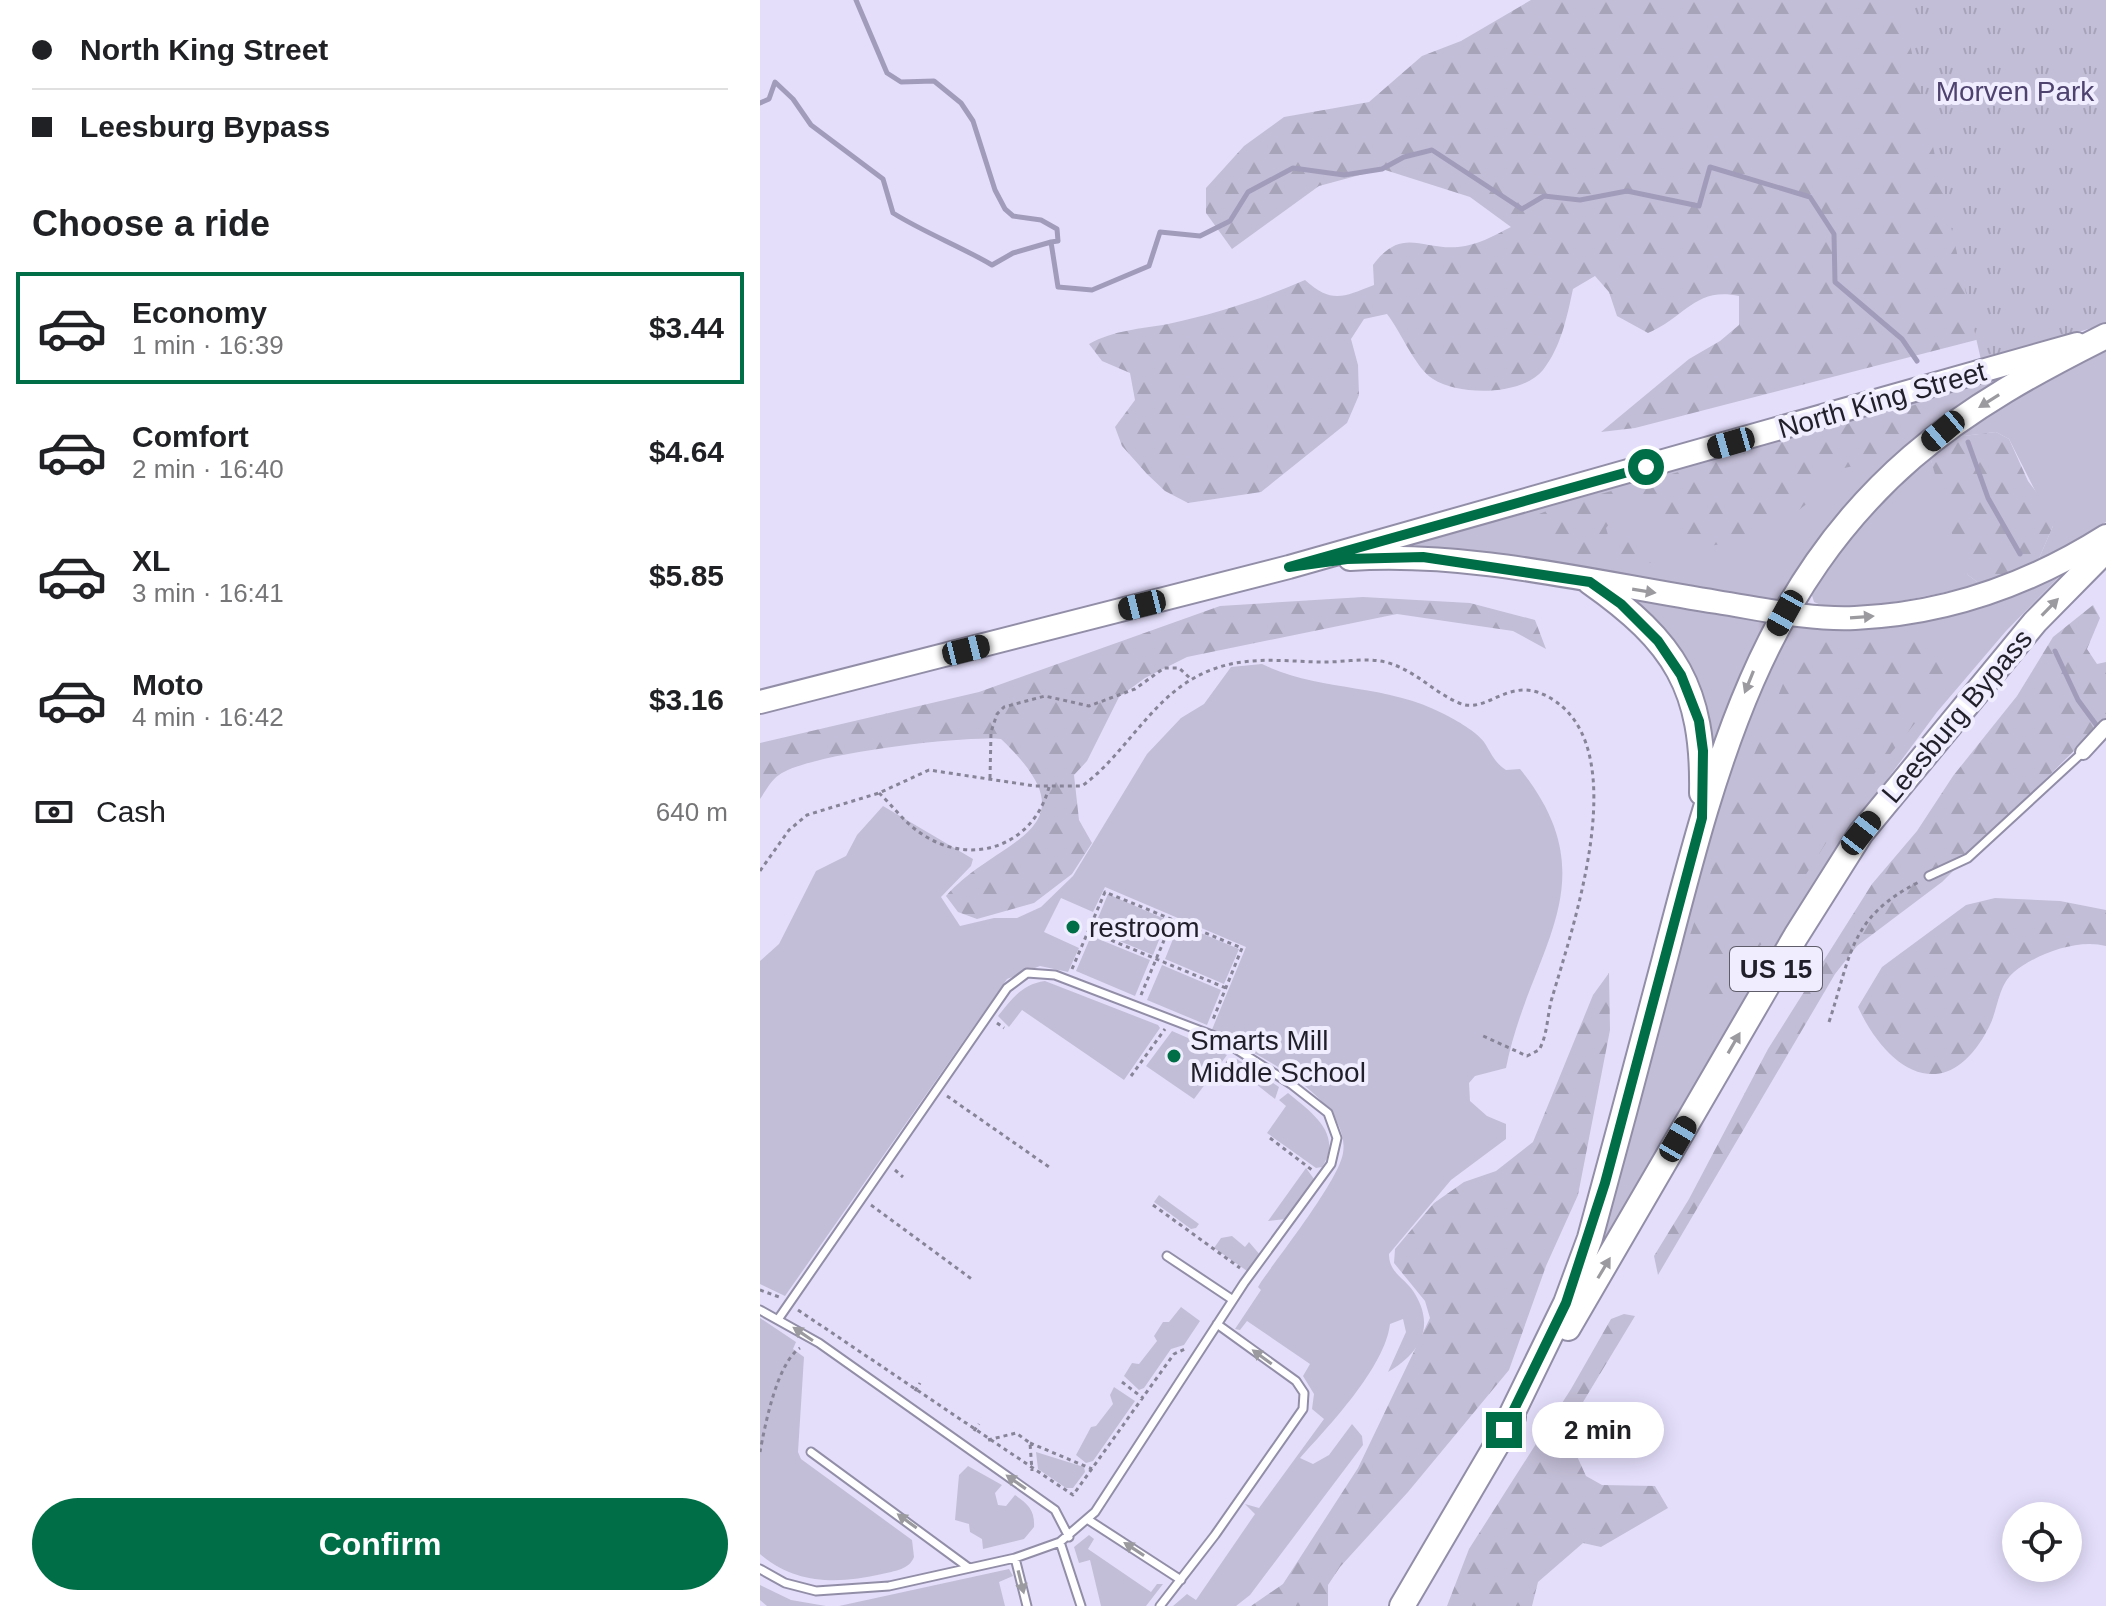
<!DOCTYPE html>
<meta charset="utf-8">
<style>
:root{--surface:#fff;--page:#f6f6f6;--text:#202124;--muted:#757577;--line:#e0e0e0;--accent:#006e46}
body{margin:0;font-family:Arial,sans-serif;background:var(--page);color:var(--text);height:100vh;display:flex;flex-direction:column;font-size:30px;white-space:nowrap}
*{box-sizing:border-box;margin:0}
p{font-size:26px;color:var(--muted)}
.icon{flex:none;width:44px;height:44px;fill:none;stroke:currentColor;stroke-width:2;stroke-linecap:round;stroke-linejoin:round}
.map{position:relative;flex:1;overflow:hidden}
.sheet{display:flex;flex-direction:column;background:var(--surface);width:760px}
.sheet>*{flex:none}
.guide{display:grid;align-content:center;height:176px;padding:0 32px;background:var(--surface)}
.tools{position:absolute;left:1242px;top:1502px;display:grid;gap:16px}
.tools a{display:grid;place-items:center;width:80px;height:80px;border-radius:50%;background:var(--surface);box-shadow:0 4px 20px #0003;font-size:40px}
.end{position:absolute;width:36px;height:36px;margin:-18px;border:10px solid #006e46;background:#fff;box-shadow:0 0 0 4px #fff}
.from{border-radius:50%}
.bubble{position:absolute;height:56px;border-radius:28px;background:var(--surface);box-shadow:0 4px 20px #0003;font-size:26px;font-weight:700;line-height:56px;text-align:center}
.car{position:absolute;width:24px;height:48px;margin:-24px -12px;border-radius:10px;box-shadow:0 0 6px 2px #0007;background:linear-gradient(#222 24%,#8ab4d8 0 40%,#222 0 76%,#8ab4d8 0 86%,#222 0)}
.guide b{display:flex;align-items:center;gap:28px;height:76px;font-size:30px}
.guide b+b{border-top:2px solid var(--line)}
.guide i{width:20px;height:20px;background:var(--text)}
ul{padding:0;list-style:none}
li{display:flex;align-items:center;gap:24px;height:112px;margin:0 16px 12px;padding:0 16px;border:4px solid transparent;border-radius:0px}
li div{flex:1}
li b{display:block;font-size:30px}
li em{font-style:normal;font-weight:700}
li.active{border-color:var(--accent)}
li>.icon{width:72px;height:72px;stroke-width:1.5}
h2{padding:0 32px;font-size:36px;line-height:96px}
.pay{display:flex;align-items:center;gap:20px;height:88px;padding:0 32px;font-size:30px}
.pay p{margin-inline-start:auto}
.cta{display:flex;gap:16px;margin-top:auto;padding:16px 32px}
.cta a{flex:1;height:92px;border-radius:48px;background:var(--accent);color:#fff;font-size:32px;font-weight:700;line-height:92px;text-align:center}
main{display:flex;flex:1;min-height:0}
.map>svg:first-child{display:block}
</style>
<main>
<section class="sheet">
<div class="guide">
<b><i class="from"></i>North King Street</b>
<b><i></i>Leesburg Bypass</b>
</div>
<h2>Choose a ride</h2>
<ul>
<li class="active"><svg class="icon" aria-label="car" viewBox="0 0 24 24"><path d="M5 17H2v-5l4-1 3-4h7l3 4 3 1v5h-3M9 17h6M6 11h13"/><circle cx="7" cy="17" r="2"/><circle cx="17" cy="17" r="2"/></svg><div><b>Economy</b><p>1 min · 16:39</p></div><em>$3.44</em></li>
<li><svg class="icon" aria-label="car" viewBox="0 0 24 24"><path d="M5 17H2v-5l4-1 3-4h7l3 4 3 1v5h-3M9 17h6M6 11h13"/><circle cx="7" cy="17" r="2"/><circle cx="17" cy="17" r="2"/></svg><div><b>Comfort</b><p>2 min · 16:40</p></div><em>$4.64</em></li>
<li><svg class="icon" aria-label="car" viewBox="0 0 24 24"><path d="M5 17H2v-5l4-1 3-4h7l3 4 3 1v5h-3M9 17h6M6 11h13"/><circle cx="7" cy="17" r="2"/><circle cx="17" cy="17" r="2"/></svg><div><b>XL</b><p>3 min · 16:41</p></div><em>$5.85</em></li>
<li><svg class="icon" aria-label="car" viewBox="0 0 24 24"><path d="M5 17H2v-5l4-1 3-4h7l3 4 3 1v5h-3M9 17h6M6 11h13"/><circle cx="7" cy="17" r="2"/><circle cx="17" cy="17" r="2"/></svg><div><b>Moto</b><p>4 min · 16:42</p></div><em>$3.16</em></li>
</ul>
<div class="pay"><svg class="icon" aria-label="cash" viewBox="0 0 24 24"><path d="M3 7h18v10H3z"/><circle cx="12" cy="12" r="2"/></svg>Cash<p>640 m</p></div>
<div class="cta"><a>Confirm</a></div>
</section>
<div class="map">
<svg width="1346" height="1606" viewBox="0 0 1346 1606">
<defs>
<pattern id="forest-firs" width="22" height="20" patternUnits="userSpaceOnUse" patternTransform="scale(2)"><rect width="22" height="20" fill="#c3bed7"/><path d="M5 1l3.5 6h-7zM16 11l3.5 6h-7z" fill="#a7a3b9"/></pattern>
<pattern id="park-tufts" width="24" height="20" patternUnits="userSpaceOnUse" patternTransform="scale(2)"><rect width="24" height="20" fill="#c3bed7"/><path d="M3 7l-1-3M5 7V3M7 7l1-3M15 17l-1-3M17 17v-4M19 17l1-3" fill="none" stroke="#a7a3b9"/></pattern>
</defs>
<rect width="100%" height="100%" fill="#e4defb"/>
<path fill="#c3bed7" d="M1346,351V522L1277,563L1293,526L1249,439L1236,432L1195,437L1247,401Z
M1242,378L1022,604L617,549L1194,389Z
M1170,457L1208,575L1220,584C1187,592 1082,617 1054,602L1050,589L1109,515Z
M1303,573L1246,631L1177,712L1078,846L923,1104L812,1307L870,1121L971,764L995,697L1031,624C1061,626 1094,631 1124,628C1186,623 1247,596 1303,573Z
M866,594L1011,618L954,762C953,683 919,646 866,594Z
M502,664C558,692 626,683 684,714C696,720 717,732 724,742C732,754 733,761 746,770L760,769C852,883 769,950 746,1068L715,1076L709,1083L710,1101L727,1116L746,1124V1139L691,1180L629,1254C629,1274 646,1278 655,1294C676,1329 658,1354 628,1372L646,1332L643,1319L630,1324C625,1367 569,1426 540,1458L553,1464L569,1455L592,1424L602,1436L603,1445L490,1595L476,1606H413L427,1594L436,1600L495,1514L485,1504L499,1508L564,1419L552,1409L554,1394L543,1376L550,1364L487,1321L480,1330L475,1329L501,1290L498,1287L501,1282C519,1256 579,1180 583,1153C592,1099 492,1050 451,1032L486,947L345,887L333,912L301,898L284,932L319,948L308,972L280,966L247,979L25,1296L0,1284V961L19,944L56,871L86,856L97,835L123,806L213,859L211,866L181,897L200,926L234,918H257L281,907L313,876L387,754L421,718L444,704L471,667Z
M348,894L407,920L393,955L333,930Z
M419,924L479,949L464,984L405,959Z
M331,936L390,960L375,996L316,971Z
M402,965L461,990L447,1025L387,1000Z
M285,981L398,1025L400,1028L364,1080L262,1010L249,1027L238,1016C252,999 262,984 285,981Z
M412,1031L467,1055L434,1099L386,1066Z
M477,1059L519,1087L515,1099L472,1065Z
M528,1093C551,1112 584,1134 562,1167L556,1168L507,1133L526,1106L519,1100Z
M546,1168L554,1179L526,1219L508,1221Z
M399,1195L439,1224L436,1228L431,1229L394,1202Z
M472,1236L485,1247L489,1242L501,1256L490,1273L454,1248L461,1238Z
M421,1307L440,1321L424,1345L411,1349L384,1388L379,1390L364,1376L372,1363L379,1364L397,1341L394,1336L403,1322H409Z
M0,1318L36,1342L33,1349L44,1357L38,1452L41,1459L152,1540L154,1557C149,1570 134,1571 122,1574C79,1584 36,1585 0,1554Z
M354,1387L375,1401L333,1461L326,1463L316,1455L331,1427L336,1426L353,1404L350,1395Z
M276,1452L324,1467L325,1472L313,1488H306L278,1469Z
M208,1466L242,1485L235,1493L238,1505L246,1506L255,1495C268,1504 275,1510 274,1527L264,1539L223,1549L222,1539L210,1532L209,1524L195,1520L199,1475Z
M329,1535L334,1539L328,1549L391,1592L397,1584H403L386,1606H341L330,1560L319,1563L314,1547Z
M249,1569L253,1576L239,1582L245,1606H79Z
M0,1585L31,1600L66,1606H7L0,1600Z"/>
<path fill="url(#forest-firs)" d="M771,0H1346L1220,339L875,428L841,432L929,359L960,341L979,325V296C935,287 926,317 888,333L857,316L849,292L835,276L813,289C807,317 801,347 783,370C762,396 699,396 673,379C656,369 641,332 627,314L604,319L591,339L598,365L599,395L587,423L501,492L428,503L405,491L387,474L362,446L355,427L375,400L370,373L342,361L329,344C354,330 380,329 408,324C455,314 502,299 545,280C572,304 583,297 614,285L613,265C642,226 661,250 698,247C718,245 733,236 751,227L710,197L622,169L559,186L472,249L446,213V188L484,146L524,117L609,102L662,56L701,41Z
M1158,404L1169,415C1133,450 1118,464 1067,471L1053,488L1051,500C1016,531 971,547 924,548L869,499L846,528L848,535L876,541L891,551V563L809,555L782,541L772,527L779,514L802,505Z
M1236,432L1249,439L1268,481L1293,514V526L1277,563L1220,584L1208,575L1200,562L1170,457L1195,437Z
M603,597L710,603L775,620L786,649L753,631L637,614L427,657L385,678L359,697L327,761L314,775L319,820L332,843L312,874L274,903L217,919L198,912L186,896C237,837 339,832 241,739C205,735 46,754 19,775C11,780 5,792 0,799V743L219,692L460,606Z
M1333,605L1340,618L1327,649L1337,664L1346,662V719L1182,882L1097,946L1075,974L898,1275L894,1256L929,1199L1008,1049L1112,884L1157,831L1193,776L1257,696L1293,637Z
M1159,636C1177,645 1184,651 1191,670L1185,686L1094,799L1001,945L980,960L940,958L930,949L929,938L971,811L1034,657L1052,643Z
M1235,898L1300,901L1346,910V946C1318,938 1276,954 1254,972C1238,985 1238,1010 1229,1027C1187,1109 1128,1072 1098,1007L1122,967L1206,905Z
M849,973L850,1030L818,1195L786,1266L749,1370L648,1492L580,1567L568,1585V1606H491L523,1584L598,1468L670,1318L665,1301L634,1263L635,1249L674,1203L704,1182L736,1171L773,1142L833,995Z
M941,976L958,978L968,986L959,1005L949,1006L925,996L926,983Z
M864,1314L875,1316L814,1417L816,1454L826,1476L842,1485L895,1486L908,1508L841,1547L823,1543L778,1582L772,1606H687L709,1549L811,1389L851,1319Z"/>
<path fill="url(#park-tufts)" d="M1140,0H1346V324L1221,360Z"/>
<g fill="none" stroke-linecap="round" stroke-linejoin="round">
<path stroke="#a29cbb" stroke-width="5" d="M96,0L127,73L141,82L174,81L201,103L213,121L235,190L245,209L253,216L281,220L297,229L298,241L291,242
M0,103L9,99L15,82L33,99L51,125L123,179L133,213C165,233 200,246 232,265L253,253L291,242L298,287L332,290L389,266L400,232L440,236L470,221L488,192L533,168L584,175L622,169L644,157L672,150L762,209L784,196L820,200L867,191L939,206L950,167L1050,197L1074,234L1075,282L1142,339L1157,361
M1208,442L1228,498L1260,554
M1295,651L1318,700L1340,730"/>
<g stroke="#938ea8" stroke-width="11">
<path id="service" d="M1169,876L1208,858L1323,752
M407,1256L473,1300
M0,1310L59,1343L295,1510L309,1537
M51,1452L209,1568
M327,1519L421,1580
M300,1542L321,1606
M255,1558L267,1606
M0,1569L25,1583L56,1591L129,1586L255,1558L300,1542L335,1512L484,1283L571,1164L577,1138L568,1113L531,1084L457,1037L295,975L267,973L247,988L19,1318
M400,1606L455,1535L543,1409L544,1393L536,1381L457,1324"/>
</g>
<g stroke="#938ea8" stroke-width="18">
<path id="minor" d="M1323,752L1346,727"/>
</g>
<g stroke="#938ea8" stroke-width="26">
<path id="primary" d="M590,559C712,551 836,583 957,602C1002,609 1049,620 1095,618C1186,614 1270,584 1346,536
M0,702L529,567L1317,344"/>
</g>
<g stroke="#938ea8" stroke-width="28">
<path id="trunk" d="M830,582C915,642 944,688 942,793
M808,1328L1036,936L1101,833L1275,622L1346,550
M744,1430L806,1303L830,1238C855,1145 881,1051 905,958C954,770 998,590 1152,457C1210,407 1278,370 1346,336
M642,1606L753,1417"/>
</g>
<path stroke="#888498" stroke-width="3" stroke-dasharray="4 4" stroke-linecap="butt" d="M230,778L231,732L237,714L244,707L285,696L329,706L375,689L404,668H419L431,679
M119,793C132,805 144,822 159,832C208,868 273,848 289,787
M0,871L29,830L47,815L119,793L169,770L275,786H322C369,752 393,692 451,670C486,656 522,661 559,662C580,663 604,657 625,662C654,669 673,692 699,703C729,716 750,670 795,701C873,754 813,926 792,998C787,1015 788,1034 779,1050L767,1056L721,1035
M329,931L466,988
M312,969L345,892L482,948L452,1022
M381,995L413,919
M1069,1022C1091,956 1089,917 1159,882
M237,1023L244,1028
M371,1076L405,1029
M453,1083L470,1059
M187,1096L289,1167
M510,1138L552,1170
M135,1170L143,1177
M111,1205L213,1280
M393,1205L480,1268
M0,1290L19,1297
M38,1310L313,1495L414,1354L427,1348
M362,1382L383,1398
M155,1391L160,1383
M214,1431L219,1424
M228,1440L256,1433L270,1443L272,1471
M270,1443L332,1469
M0,1452C5,1425 17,1363 40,1348"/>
<use href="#service" stroke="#fff" stroke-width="7"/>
<use href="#minor" stroke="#fff" stroke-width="14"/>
<use href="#primary" stroke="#fff" stroke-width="22"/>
<use href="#trunk" stroke="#fff" stroke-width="24"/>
</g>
<defs><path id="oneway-solid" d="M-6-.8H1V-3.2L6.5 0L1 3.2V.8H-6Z" transform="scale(2)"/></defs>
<g fill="#9b9a9f">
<use href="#oneway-solid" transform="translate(1229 401) rotate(148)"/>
<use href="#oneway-solid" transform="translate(884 591) rotate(9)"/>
<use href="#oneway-solid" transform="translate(1290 607) rotate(-46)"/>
<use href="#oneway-solid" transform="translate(1102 617) rotate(-4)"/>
<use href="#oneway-solid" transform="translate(989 682) rotate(112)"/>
<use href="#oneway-solid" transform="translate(974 1043) rotate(-60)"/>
<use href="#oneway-solid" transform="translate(844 1268) rotate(-59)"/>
<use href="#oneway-solid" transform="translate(43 1334) rotate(-146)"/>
<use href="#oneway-solid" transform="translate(502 1357) rotate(-144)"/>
<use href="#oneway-solid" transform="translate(256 1482) rotate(-145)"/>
<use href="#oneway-solid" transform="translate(147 1521) rotate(-144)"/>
<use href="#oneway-solid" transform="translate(374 1549) rotate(-147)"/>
<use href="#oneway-solid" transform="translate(261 1582) rotate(76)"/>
</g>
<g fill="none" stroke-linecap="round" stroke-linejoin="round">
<path stroke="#006e46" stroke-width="10" d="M744,1430L806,1303L845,1183L942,818L943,751L939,721L921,675L898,641L861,604L830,582L663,557L587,559L529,567L886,467"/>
</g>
<g fill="#006e46" stroke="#f0edff" stroke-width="3">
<circle cx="313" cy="927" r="8"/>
<circle cx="414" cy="1056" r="8"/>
</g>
<g text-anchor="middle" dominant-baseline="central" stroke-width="8" stroke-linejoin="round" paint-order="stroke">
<rect fill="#f0edff" stroke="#5f5d69" stroke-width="2" x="970" y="947" width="92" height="44" rx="6"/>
<g font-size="26" font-weight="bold" fill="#211f29">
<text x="1016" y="969">US 15</text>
</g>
<g font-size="28" fill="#4e426f" stroke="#f0edff">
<text x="1255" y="91">Morven Park</text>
</g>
<g font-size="28" fill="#211f29" stroke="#f0edff">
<text transform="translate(1122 400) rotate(-16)">North King Street</text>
<text transform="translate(1197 716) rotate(-50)">Leesburg Bypass</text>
</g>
<g font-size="28" fill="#211f29" stroke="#f0edff" text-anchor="start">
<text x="329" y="927">restroom</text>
<text x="430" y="1040">Smarts Mill<tspan x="430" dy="32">Middle School</tspan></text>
</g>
</g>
</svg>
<div class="tools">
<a><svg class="icon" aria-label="locate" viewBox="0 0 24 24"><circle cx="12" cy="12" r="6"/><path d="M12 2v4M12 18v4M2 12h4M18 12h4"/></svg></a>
</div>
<i class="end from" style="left:886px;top:467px"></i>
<i class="end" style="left:744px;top:1430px"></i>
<div class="bubble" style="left:772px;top:1402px;width:132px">2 min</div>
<i class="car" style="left:1183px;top:431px;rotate:230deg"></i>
<i class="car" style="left:971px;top:443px;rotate:254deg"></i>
<i class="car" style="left:382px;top:605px;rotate:256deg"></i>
<i class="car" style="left:1025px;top:613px;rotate:209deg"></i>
<i class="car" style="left:206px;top:650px;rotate:76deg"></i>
<i class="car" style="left:1101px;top:833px;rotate:38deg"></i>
<i class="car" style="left:918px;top:1139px;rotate:30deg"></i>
</div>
</main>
